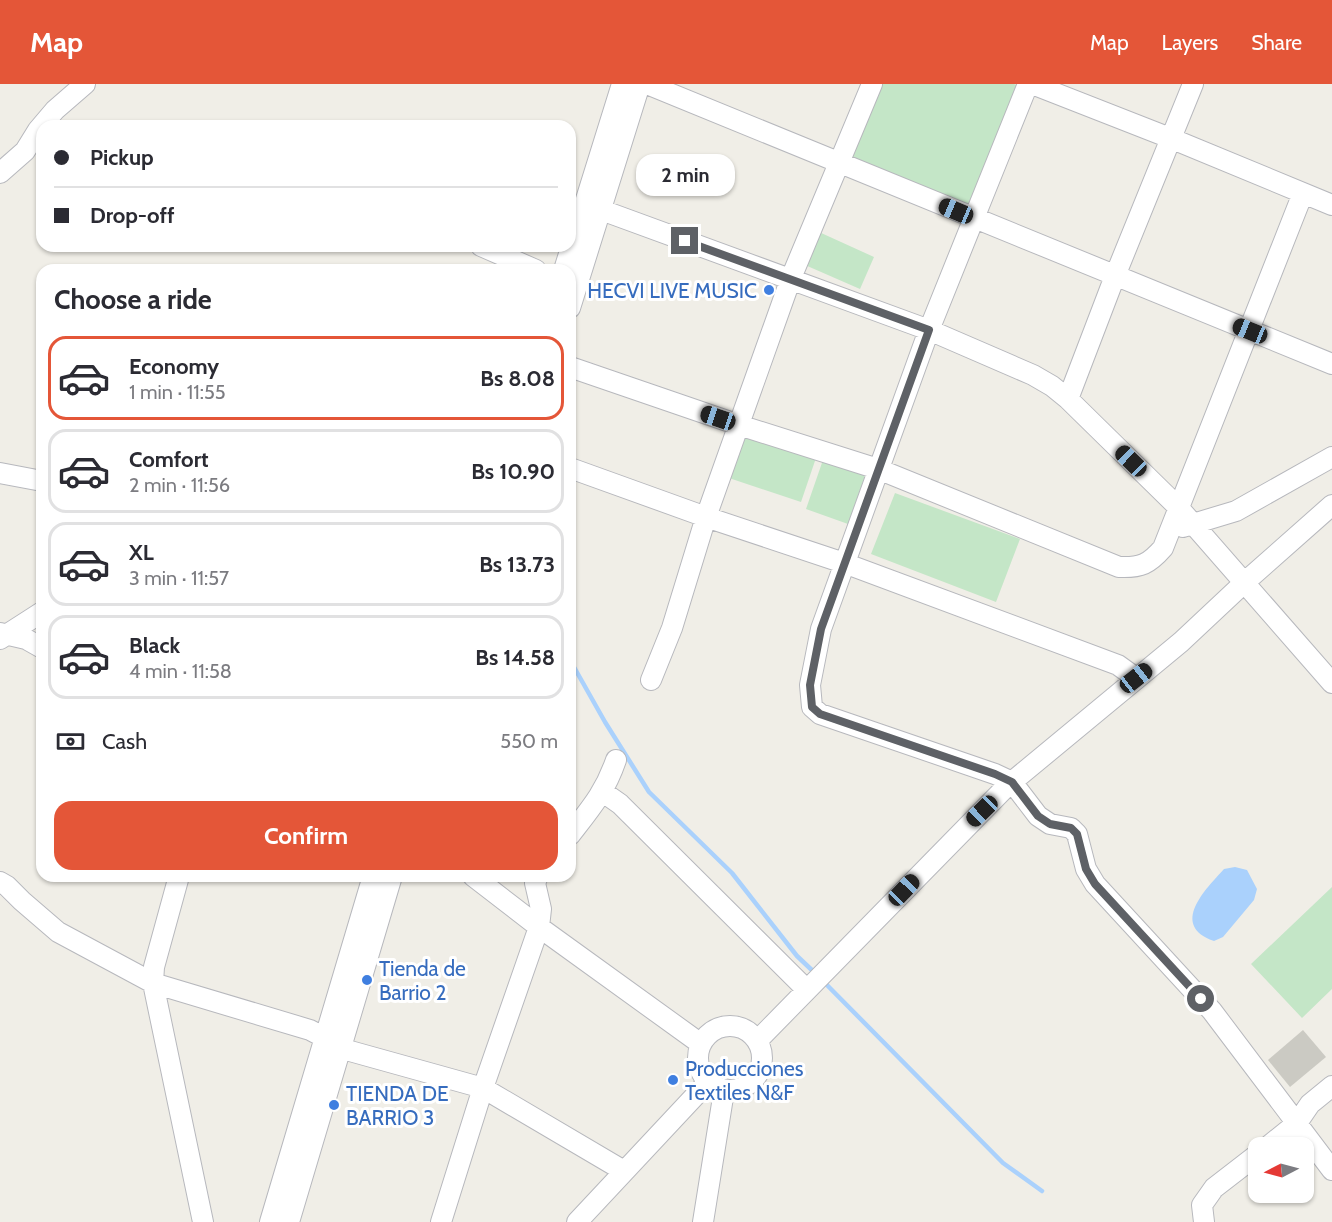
<!DOCTYPE html>
<meta charset="utf-8">
<style>
:root{--surface:#fff;--page:#f7f7f7;--text:#2b2b33;--muted:#7c7c81;--line:#e1e1e2;--accent:#e45638}
body{margin:0;font-family:Cabin,sans-serif;background:var(--page);color:var(--text);height:100vh;display:flex;flex-direction:column;font-size:22px;white-space:nowrap}
*{box-sizing:border-box;margin:0}
p{font-size:20px;color:var(--muted)}
.icon{flex:none;width:33px;height:33px;fill:none;stroke:currentColor;stroke-width:2;stroke-linecap:round;stroke-linejoin:round}
.map{position:relative;flex:1;overflow:hidden}
.side{position:absolute;left:36px;top:180px;width:540px;height:618px;display:flex;flex-direction:column;background:var(--surface);border-radius:18px;box-shadow:0 2px 4px #0004}
.side>*{flex:none}
.banner{position:absolute;left:36px;top:36px;width:540px;height:132px;border-radius:18px;box-shadow:0 2px 4px #0004;display:grid;align-content:center;height:132px;padding:0 18px;background:var(--surface)}
.needle{width:39px;rotate:264deg}
.controls{position:absolute;left:1248px;top:1053px;display:grid;gap:12px}
.controls a{display:grid;place-items:center;width:66px;height:66px;border-radius:12px;background:var(--surface);box-shadow:0 2px 4px #0004;font-size:30px}
.end{position:absolute;width:27px;height:27px;margin:-14px;border:8px solid #5e6166;background:#fff;box-shadow:0 0 0 3px #fff}
.from{border-radius:50%}
.bubble{position:absolute;height:42px;border-radius:18px;background:var(--surface);box-shadow:0 2px 4px #0004;font-size:20px;font-weight:700;line-height:42px;text-align:center}
.car{position:absolute;width:18px;height:36px;margin:-18px -9px;border-radius:8px;box-shadow:0 0 4px 2px #0007;background:linear-gradient(#222 24%,#8ab4d8 0 40%,#222 0 76%,#8ab4d8 0 86%,#222 0)}
.banner b{display:flex;align-items:center;gap:21px;height:57px;font-size:22px}
.banner b+b{border-top:2px solid var(--line)}
.banner i{width:15px;height:15px;background:var(--text)}
ul{padding:0;list-style:none}
li{display:flex;align-items:center;gap:18px;height:84px;margin:0 12px 9px;padding:0 6px;border:3px solid var(--line);border-radius:18px}
li div{flex:1}
li b{display:block;font-size:22px}
li em{font-style:normal;font-weight:700}
li.selected{border-color:var(--accent)}
li>.icon{width:54px;height:54px;stroke-width:1.5}
h2{padding:0 18px;font-size:27px;line-height:72px}
.pay{display:flex;align-items:center;gap:15px;height:66px;padding:0 18px;font-size:22px}
.pay p{margin-inline-start:auto}
.primary-button{display:flex;gap:12px;margin-top:auto;padding:12px 18px}
.primary-button a{flex:1;height:69px;border-radius:18px;background:var(--accent);color:#fff;font-size:24px;font-weight:700;line-height:69px;text-align:center}
header{display:flex;align-items:center;gap:36px;box-sizing:border-box;height:84px;padding:0 30px;background:var(--accent);color:#fff}
header strong{font-size:28px}
nav{display:flex;gap:33px;margin-inline-start:auto;font-size:21px}
.map>svg:first-child{display:block}
</style>
<header>
<strong>Map</strong>
<nav><a>Map</a><a>Layers</a><a>Share</a></nav>
</header>
<div class="map">
<svg width="1332" height="1138" viewBox="0 0 1332 1138">
<rect width="100%" height="100%" fill="#f0eee7"/>
<path fill="#c4e6c7" d="M881,0H1014L1019,2L969,123L850,73Z
M819,148L874,173L860,205L805,181Z
M742,346L817,371L801,418L726,393Z
M824,373L866,389L848,440L806,425Z
M895,409L1020,455L996,518L871,470Z
M1332,803V905L1302,934L1251,880Z"/>
<path fill="#aad1fc" d="M1235,783L1247,786L1257,805L1254,816L1223,853L1214,857C1169,841 1206,805 1224,785Z"/>
<g fill="none" stroke-linecap="round" stroke-linejoin="round">
<path stroke="#aad1fc" stroke-width="4.5" d="M570,576L605,638L649,708L732,789L797,872L816,890
M822,896L1003,1079L1042,1107"/>
</g>
<path fill="#cbcac3" d="M1303,946L1326,973L1290,1003L1268,976Z"/>
<g fill="none" stroke-linecap="round" stroke-linejoin="round">
<g stroke="#b7b8bd" stroke-width="22">
<path id="minor" d="M647,0L1332,280
M1028,0L929,246L821,545L810,601L812,623L820,630L995,690L1012,698L1038,732L1050,740L1071,744L1077,750L1086,785L1095,800L1212,927L1332,1086
M1032,0L1170,54L1332,121
M0,89L25,67L38,46L55,26L85,0
M585,120L929,246L1033,291L1052,302L1068,315L1179,424L1332,599
M481,162L536,186
M564,186L622,0
M570,224L640,0
M570,283L739,341L878,385L1119,483C1141,484 1149,480 1163,464L1303,109
M1068,315L1115,192L1193,0
M570,384L706,433L844,479L1118,581L1136,594
M0,389L42,397
M1183,443L1236,427L1332,373
M0,549L26,555L42,564
M0,555L42,528
M651,596L672,544L706,433L791,194L872,0
M603,708L620,720L807,906
M570,751C591,724 605,708 616,676
M179,792L154,883L153,899L203,1138
M473,792L539,843L701,960
M0,798L7,802L22,817L58,848L153,899L310,946L350,967L483,1004L624,1087
M698 974a32 32 0 1 1 64 0a32 32 0 1 1-64 0Z
M757,957L1007,702L1181,558L1245,498L1332,421
M1266,1064L1297,1039L1310,1020L1332,1002
M270,1138L373,792
M289,1138L392,792
M441,1138L483,1004L539,843L541,825L535,799L538,792
M577,1138L708,998
M703,1138L724,1007
M1204,1138L1202,1121L1214,1104L1258,1070"/>
</g>
<use href="#minor" stroke="#fff" stroke-width="20"/>
</g>
<g fill="none" stroke-linecap="round" stroke-linejoin="round">
<path stroke="#5e6166" stroke-width="8" d="M685,157L929,246L821,545L810,601L812,623L820,630L995,690L1012,698L1038,732L1050,740L1071,744L1077,750L1086,785L1095,800L1201,915"/>
</g>
<g fill="#3f7fe0" stroke="#fff" stroke-width="2">
<circle cx="769" cy="206" r="6"/>
<circle cx="367" cy="896" r="6"/>
<circle cx="673" cy="996" r="6"/>
<circle cx="334" cy="1021" r="6"/>
</g>
<g text-anchor="middle" dominant-baseline="central" stroke-width="6" stroke-linejoin="round" paint-order="stroke">
<g font-size="21" fill="#366cbe" stroke="#fff" text-anchor="start">
<text x="757" y="206" text-anchor="end">HECVI LIVE MUSIC</text>
<text x="379" y="884">Tienda de<tspan x="379" dy="24">Barrio 2</tspan></text>
<text x="685" y="984">Producciones<tspan x="685" dy="24">Textiles N&amp;F</tspan></text>
<text x="346" y="1009">TIENDA DE<tspan x="346" dy="24">BARRIO 3</tspan></text>
</g>
</g>
</svg>
<div class="controls">
<a><svg class="needle" viewBox="-14 -14 28 28"><path d="M0-13l5 13h-10z" fill="#e53935"/><path d="M0 13l5-13h-10z" fill="#7c7c81"/></svg></a>
</div>
<i class="end from" style="left:1201px;top:915px"></i>
<i class="end" style="left:685px;top:157px"></i>
<div class="bubble" style="left:636px;top:70px;width:99px">2 min</div>
<i class="car" style="left:956px;top:127px;rotate:293deg"></i>
<i class="car" style="left:1250px;top:247px;rotate:292deg"></i>
<i class="car" style="left:718px;top:334px;rotate:289deg"></i>
<i class="car" style="left:1131px;top:377px;rotate:314deg"></i>
<i class="car" style="left:1136px;top:594px;rotate:52deg"></i>
<i class="car" style="left:982px;top:727px;rotate:226deg"></i>
<i class="car" style="left:904px;top:806px;rotate:44deg"></i>
<div class="banner">
<b><i class="from"></i>Pickup</b>
<b><i></i>Drop-off</b>
</div>
<section class="side">
<h2>Choose a ride</h2>
<ul>
<li class="selected"><svg class="icon" aria-label="car" viewBox="0 0 24 24"><path d="M5 17H2v-5l4-1 3-4h7l3 4 3 1v5h-3M9 17h6M6 11h13"/><circle cx="7" cy="17" r="2"/><circle cx="17" cy="17" r="2"/></svg><div><b>Economy</b><p>1 min · 11:55</p></div><em>Bs 8.08</em></li>
<li><svg class="icon" aria-label="car" viewBox="0 0 24 24"><path d="M5 17H2v-5l4-1 3-4h7l3 4 3 1v5h-3M9 17h6M6 11h13"/><circle cx="7" cy="17" r="2"/><circle cx="17" cy="17" r="2"/></svg><div><b>Comfort</b><p>2 min · 11:56</p></div><em>Bs 10.90</em></li>
<li><svg class="icon" aria-label="car" viewBox="0 0 24 24"><path d="M5 17H2v-5l4-1 3-4h7l3 4 3 1v5h-3M9 17h6M6 11h13"/><circle cx="7" cy="17" r="2"/><circle cx="17" cy="17" r="2"/></svg><div><b>XL</b><p>3 min · 11:57</p></div><em>Bs 13.73</em></li>
<li><svg class="icon" aria-label="car" viewBox="0 0 24 24"><path d="M5 17H2v-5l4-1 3-4h7l3 4 3 1v5h-3M9 17h6M6 11h13"/><circle cx="7" cy="17" r="2"/><circle cx="17" cy="17" r="2"/></svg><div><b>Black</b><p>4 min · 11:58</p></div><em>Bs 14.58</em></li>
</ul>
<div class="pay"><svg class="icon" aria-label="cash" viewBox="0 0 24 24"><path d="M3 7h18v10H3z"/><circle cx="12" cy="12" r="2"/></svg>Cash<p>550 m</p></div>
<div class="primary-button"><a>Confirm</a></div>
</section>
</div>
